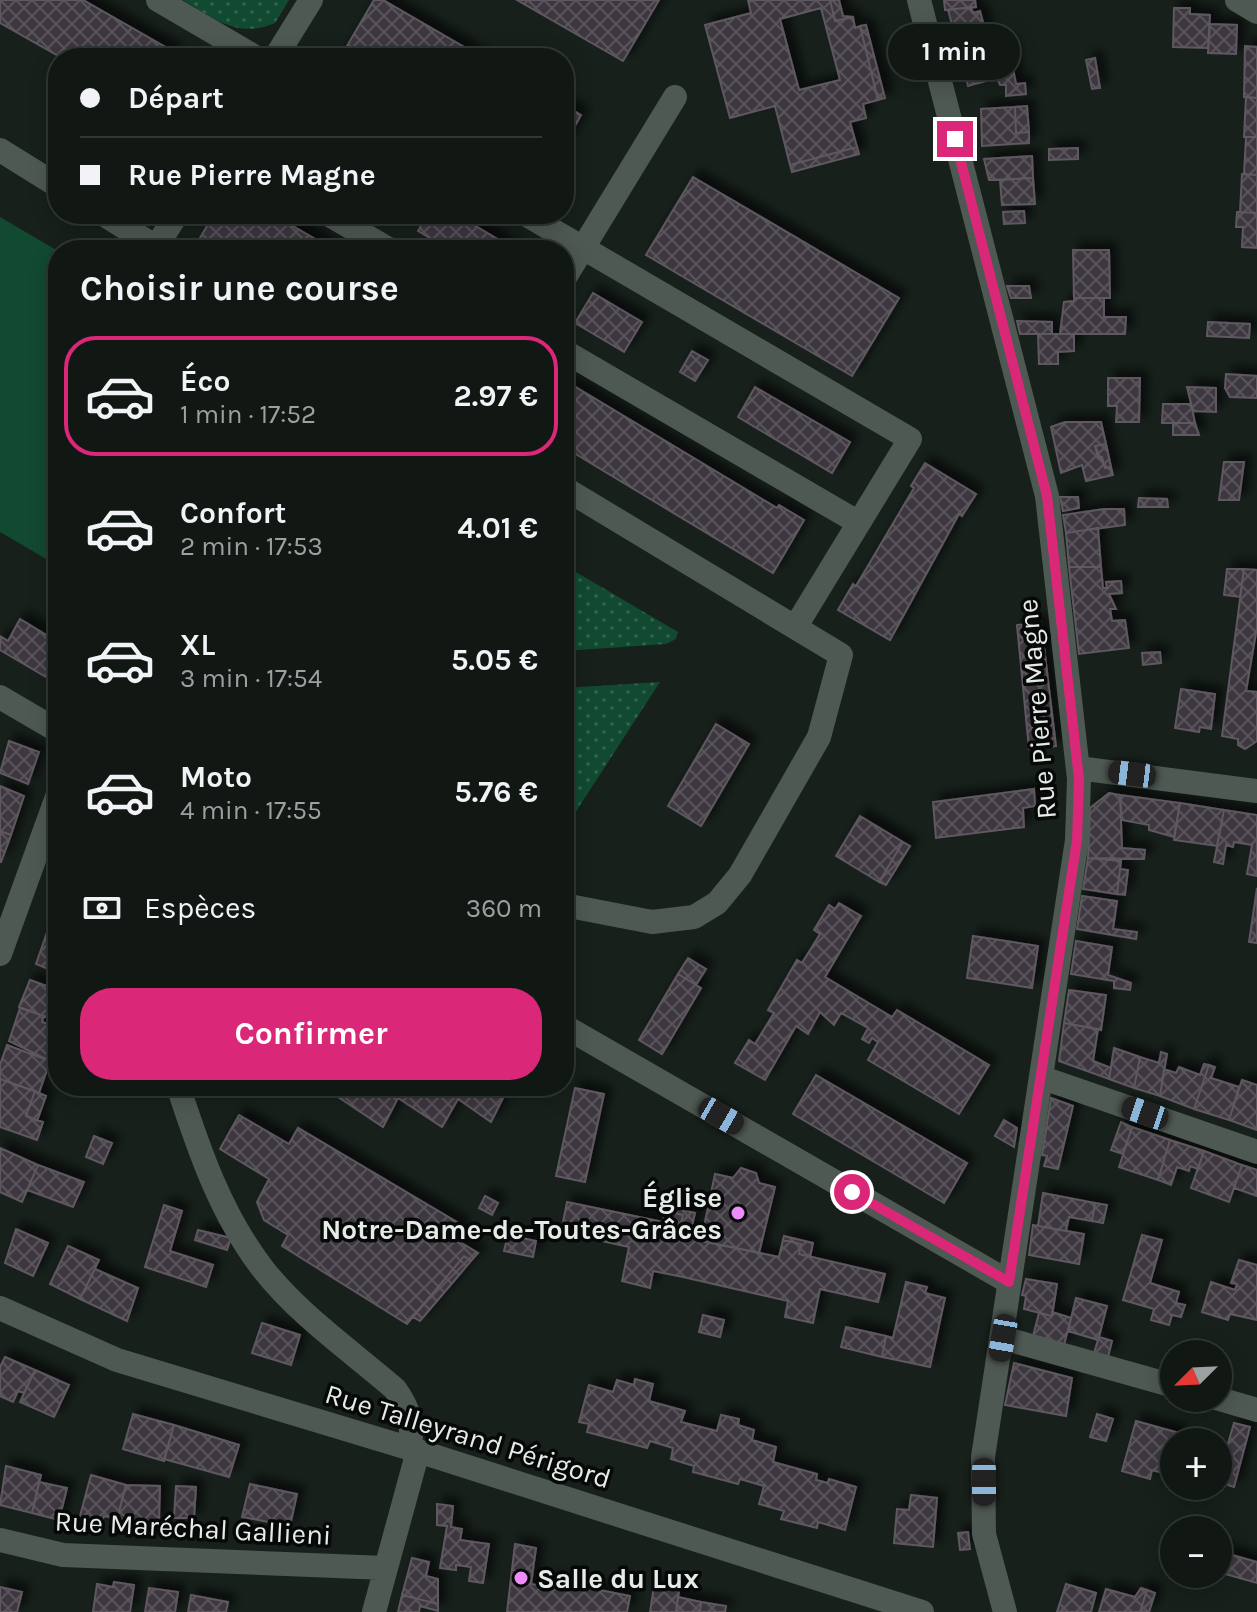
<!DOCTYPE html>
<html lang="fr">
<meta charset="utf-8">
<style>
:root{--surface:#111814;--page:#1a211d;--text:#f1f3f6;--muted:#9ca0a0;--line:#303734;--accent:#db2777}
body{margin:0;font-family:Karla,sans-serif;background:var(--page);color:var(--text);height:100vh;display:flex;flex-direction:column;font-size:30px;white-space:nowrap}
*{box-sizing:border-box;margin:0}
p{font-size:26px;color:var(--muted)}
.icon{flex:none;width:44px;height:44px;fill:none;stroke:currentColor;stroke-width:2;stroke-linecap:round;stroke-linejoin:round}
.map{position:relative;flex:1;overflow:hidden}
.panel{position:absolute;left:48px;top:240px;width:526px;height:856px;display:flex;flex-direction:column;background:var(--surface);border-radius:32px;box-shadow:0 4px 20px #0003,0 0 0 2px var(--line)}
.panel>*{flex:none}
.top-card{position:absolute;left:48px;top:48px;width:526px;height:176px;border-radius:32px;box-shadow:0 4px 20px #0003,0 0 0 2px var(--line);display:grid;align-content:center;height:176px;padding:0 32px;background:var(--surface)}
.needle{width:52px;rotate:246deg}
.buttons{position:absolute;left:1160px;top:1340px;display:grid;gap:16px}
.buttons a{display:grid;place-items:center;width:72px;height:72px;border-radius:50%;background:var(--surface);box-shadow:0 4px 20px #0003,0 0 0 2px var(--line);font-size:40px}
.end{position:absolute;width:36px;height:36px;margin:-18px;border:10px solid #db2777;background:#fff;box-shadow:0 0 0 4px #fff}
.from{border-radius:50%}
.bubble{position:absolute;height:56px;border-radius:28px;background:var(--surface);box-shadow:0 4px 20px #0003,0 0 0 2px var(--line);font-size:26px;font-weight:700;line-height:56px;text-align:center}
.car{position:absolute;width:24px;height:48px;margin:-24px -12px;border-radius:10px;box-shadow:0 0 6px 2px #0007;background:linear-gradient(#222 24%,#8ab4d8 0 40%,#222 0 76%,#8ab4d8 0 86%,#222 0)}
.top-card b{display:flex;align-items:center;gap:28px;height:76px;font-size:30px}
.top-card b+b{border-top:2px solid var(--line)}
.top-card i{width:20px;height:20px;background:var(--text)}
ul{padding:0;list-style:none}
li{display:flex;align-items:center;gap:24px;height:120px;margin:0 16px 12px;padding:0 16px;border:4px solid transparent;border-radius:32px}
li div{flex:1}
li b{display:block;font-size:30px}
li em{font-style:normal;font-weight:700}
li.selected{border-color:var(--accent)}
li>.icon{width:72px;height:72px;stroke-width:1.5}
h2{padding:0 32px;font-size:36px;line-height:96px}
.pay{display:flex;align-items:center;gap:20px;height:88px;padding:0 32px;font-size:30px}
.pay p{margin-inline-start:auto}
.button{display:flex;gap:16px;margin-top:auto;padding:16px 32px}
.button a{flex:1;height:92px;border-radius:32px;background:var(--accent);color:#fff;font-size:32px;font-weight:700;line-height:92px;text-align:center}
.map>svg:first-child{display:block}
</style>
<div class="map">
<svg width="1257" height="1612" viewBox="0 0 1257 1612">
<defs>
<pattern id="grass-dots" width="8" height="8" patternUnits="userSpaceOnUse" patternTransform="scale(2)"><rect width="8" height="8" fill="#114a31"/><path d="M2 2h.1M6 6h.1" fill="none" stroke="#34644f" stroke-width="1.8" stroke-linecap="round"/></pattern>
<pattern id="building-cross-hatch" width="8" height="8" patternUnits="userSpaceOnUse" patternTransform="scale(2)"><rect width="8" height="8" fill="#3e373f"/><path d="M0 0l8 8M0 8l8-8" fill="none" stroke="#5a545b"/></pattern>
<filter id="shadow"><feDropShadow dx="7" dy="-7" stdDeviation="4" flood-color="#0009"/></filter>
</defs>
<rect width="100%" height="100%" fill="#17201b"/>
<path fill="url(#grass-dots)" d="M183,0H289L275,23C238,39 215,19 183,0Z
M564,565L678,632L676,639L666,644L564,651Z
M660,682L573,816L564,811V688Z"/>
<path fill="#114a31" d="M0,217L58,251V559L48,560L0,532Z"/>
<path fill="url(#building-cross-hatch)" stroke="#5f5860" stroke-width="2" fill-rule="evenodd" filter="url(#shadow)" d="M0,0H83L176,53L173,58H62L0,23Z
M374,0H383L483,58H340Z
M517,0H659L623,61Z
M748,0H830L835,21L853,17L855,28L860,26L878,100L863,104L866,118L850,122L857,147L790,165L775,106L730,118L705,25L751,13ZM821,8L840,80L799,90L780,19Z
M830,0H839L843,16L853,17L835,21Z
M944,0H975L976,7L945,10Z
M971,7L973,13L980,11L989,45L960,53L948,10Z
M1174,8H1190V14L1210,15L1208,48L1173,47Z
M1210,24L1237,25L1236,54L1208,53Z
M866,25L885,98L878,100L860,26Z
M1008,43L1016,84L1025,83L1026,94L1006,96V85H1000L997,78L968,86L960,53Z
M1245,46L1257,47V98L1244,97Z
M1095,58L1100,88L1092,89L1086,60Z
M1246,97L1257,98V137H1244Z
M564,105L581,115L564,145Z
M1027,106L1029,132L1016,133L1015,107Z
M1015,107L1016,133L1029,132V143L982,146L981,109Z
M1246,137H1257V175L1244,174Z
M857,147L859,154L792,172L790,165Z
M1078,148V159L1049,160V149Z
M1032,156L1033,178L989,180L984,159Z
M1242,174L1257,175V213L1240,212Z
M693,177L899,298L852,376L646,255Z
M1033,178L1035,204L1002,205L1000,180Z
M1024,211L1025,223L1004,224L1003,212Z
M1237,212L1257,213V248L1242,247L1243,227H1236Z
M214,214H272L334,250H219L200,238Z
M428,214H455L516,250H450L418,231Z
M1073,250H1109L1110,298H1074Z
M1007,286H1029L1031,298H1011Z
M593,293L642,322L624,352L575,323Z
M1074,298H1104V317H1126L1125,334H1060L1064,302L1074,301Z
M1017,321L1052,322V334H1020Z
M1208,322L1250,324L1249,338L1207,336Z
M1038,334H1074V351L1058,352V364H1039Z
M692,351L708,360L695,381L680,372Z
M1226,374L1257,376V398L1230,397L1225,388Z
M1108,378H1140L1139,422H1116L1117,406H1108Z
M564,380L777,508L779,505L804,520L773,573L564,447Z
M755,387L850,442L832,473L738,417Z
M1187,387L1216,388V412L1193,411Z
M1163,404H1191L1195,423H1162Z
M1065,422H1101L1106,444L1095,446L1098,458L1102,457L1105,468L1111,467L1113,475L1086,481L1082,465L1061,473L1051,427Z
M1173,423H1195L1199,435H1173Z
M1106,444L1111,467L1105,468L1095,446Z
M1224,462H1244L1239,500H1219Z
M925,463L976,494L962,516L959,514L890,640L838,610L853,584L856,586L914,488L911,486Z
M1060,497H1078L1079,508L1063,511Z
M1139,498L1167,499L1168,507H1138Z
M1104,509H1124L1125,525L1066,533L1063,515Z
M1098,528L1101,567H1069L1066,533Z
M1069,567H1101L1103,588H1107L1106,582L1121,581L1122,593L1109,594L1116,609H1110L1112,621L1125,620L1129,648L1079,654Z
M1227,569H1244L1240,597L1224,595Z
M1244,569L1257,570V627L1246,691L1257,692V741L1245,749L1238,745V739L1222,736Z
M20,619L58,642V684L0,650V636L8,641Z
M1041,622L1056,746L1029,749L1017,625Z
M1160,652L1161,663L1143,665L1142,653Z
M1181,689L1215,694L1211,729L1200,727L1199,732L1175,728Z
M716,724L749,744L701,826L668,806Z
M9,741L39,752L28,784L0,773Z
M0,786L24,796L11,835L0,831Z
M1034,789L1035,806L1023,808L1024,827L936,838L933,802Z
M1109,793L1120,795L1122,848L1145,850L1144,859L1088,858L1090,808Z
M1120,795L1180,803L1174,837L1149,830V825L1122,820Z
M1180,803L1224,810L1217,846L1174,840Z
M1224,810L1257,815V876L1247,874L1252,845L1234,842L1233,847L1226,845L1223,864L1214,862Z
M860,816L903,842L879,882L836,856Z
M0,831L11,835L1,862H0Z
M903,842L910,846L886,885L879,882Z
M1088,858L1121,861L1117,894L1083,889Z
M1120,869L1128,870L1125,895L1117,894Z
M1257,888V943L1249,942Z
M1082,896L1117,901L1113,929L1137,932L1136,939L1077,929Z
M839,903L861,916L825,977L892,1017L897,1010L989,1065L959,1114L868,1060L878,1042L872,1038L869,1043L862,1039L868,1028L841,1013L834,1025L820,1012L808,1034L796,1026L765,1080L735,1063L749,1040L755,1044L774,1013L768,1010L797,960L802,963L820,934L814,930L829,905L835,909Z
M55,911L58,912V943L45,938Z
M973,936L1038,946L1032,988L967,978Z
M45,938L58,943V973L36,964Z
M1076,941L1112,947L1108,975L1131,983L1130,990L1114,988V981L1071,974Z
M688,958L706,969L696,985L678,974Z
M678,974L701,988L662,1054L639,1040Z
M30,980L58,990V1021L19,1007Z
M1069,990L1106,995L1101,1030L1064,1023Z
M20,1008L44,1016L42,1022L58,1027V1041L50,1061L9,1041Z
M1064,1023L1098,1029L1093,1061L1111,1068L1109,1079L1059,1061Z
M7,1045L50,1061L39,1093L0,1079V1065Z
M1114,1048L1140,1057L1134,1088L1109,1079Z
M1161,1052L1167,1054L1160,1096L1134,1088L1140,1057L1159,1063Z
M1204,1064L1209,1065L1194,1109L1160,1096L1164,1069L1176,1073L1179,1067L1200,1075Z
M1209,1065L1215,1067L1211,1078L1239,1087L1229,1120L1194,1109Z
M816,1075L967,1163L944,1203L793,1114Z
M0,1079L35,1091L26,1116L43,1122L37,1140L0,1127Z
M1242,1080L1257,1085V1130L1229,1120Z
M344,1086H509L491,1122L458,1099L442,1127L398,1098L383,1127L338,1097Z
M575,1088L604,1094L585,1182L556,1176Z
M35,1091L46,1096L37,1121L26,1116Z
M1051,1098L1073,1106L1058,1169L1044,1166L1047,1156L1042,1155Z
M239,1115L289,1144L298,1128L462,1225L456,1234L463,1237L460,1242L478,1253L471,1261L464,1256L407,1324L282,1246L288,1235L264,1220L257,1202L269,1179L220,1149Z
M1004,1120L1017,1128L1014,1147L995,1136Z
M1121,1122L1132,1127L1123,1154L1111,1150Z
M1132,1127L1170,1140L1158,1180L1119,1167Z
M94,1136L112,1143L103,1164L86,1157Z
M1170,1140L1204,1151L1198,1169L1190,1166L1189,1171L1177,1167L1171,1185L1158,1180Z
M0,1148L38,1165L22,1202L0,1192Z
M1204,1151L1242,1165L1229,1202L1191,1188Z
M38,1165L84,1182L73,1207L27,1190Z
M1242,1165L1257,1170V1196L1234,1188Z
M741,1168L756,1173L759,1183L775,1187L759,1253L701,1241L715,1174L733,1178Z
M1043,1193L1095,1203L1092,1221L1069,1217L1066,1231L1038,1226Z
M485,1196L498,1203L492,1215L479,1208Z
M567,1202L663,1222L665,1211L683,1215L678,1236L779,1257L783,1240L801,1244L799,1254L885,1274L878,1302L820,1289L813,1323L785,1317L788,1301L683,1277L653,1271L650,1288L622,1281L629,1247L561,1232Z
M1095,1203L1107,1205L1103,1223L1092,1221Z
M164,1205L182,1211L170,1251L213,1265L206,1287L145,1267Z
M666,1206L695,1213L689,1238L678,1236L683,1215L665,1211Z
M1033,1225L1084,1234L1079,1264L1029,1255Z
M16,1229L48,1243L33,1276L5,1263Z
M198,1230L231,1238L227,1250L195,1240Z
M508,1235L536,1241L533,1257L504,1251Z
M1142,1235L1162,1240L1150,1283L1179,1292L1176,1303L1185,1305L1181,1317L1172,1315L1169,1325L1151,1320L1154,1309L1123,1300Z
M784,1236L813,1243L810,1257L799,1254L801,1244L783,1240Z
M68,1246L99,1260L80,1299L50,1284Z
M464,1256L471,1261L420,1321L413,1317Z
M1239,1260L1257,1265V1320L1230,1314L1228,1320L1202,1312L1211,1282L1235,1290L1237,1284L1231,1283Z
M95,1269L138,1288L127,1321L80,1299Z
M1026,1279L1057,1284L1052,1316L1024,1309L1026,1296L1022,1295Z
M906,1282L927,1287L925,1293L945,1298L930,1367L882,1357L886,1336L893,1338Z
M1076,1298L1107,1306L1099,1337L1112,1341L1108,1357L1094,1353L1098,1340L1068,1331Z
M1052,1312L1071,1318L1064,1345L1033,1336L1039,1313L1052,1316Z
M703,1315L724,1320L720,1337L699,1332Z
M262,1323L300,1335L291,1365L252,1353Z
M846,1327L886,1336L882,1357L841,1347Z
M5,1357L35,1370L24,1393L18,1391L13,1402L0,1396V1367Z
M1014,1363L1072,1378L1066,1416L1005,1405Z
M35,1370L69,1385L54,1417L20,1402Z
M635,1379L653,1384L649,1401L685,1411L681,1422L717,1431L721,1415L739,1419L738,1425L754,1430L752,1440L776,1447L773,1462L817,1474L816,1480L828,1483L829,1479L856,1487L845,1530L818,1522L817,1528L781,1519L784,1511L759,1504L764,1486L740,1479L738,1484L693,1472L694,1466L671,1459L673,1448L650,1441L647,1448L587,1432L589,1424L579,1422L589,1385L613,1392L617,1380L634,1385Z
M133,1414L174,1425L164,1461L123,1449Z
M1097,1414L1113,1419L1106,1441L1090,1437Z
M1136,1421L1179,1433L1167,1474L1152,1470L1150,1479L1122,1471Z
M1234,1423L1250,1427L1234,1487L1218,1482V1478Z
M174,1425L239,1445L229,1477L164,1459Z
M6,1466L41,1475L32,1513L0,1505Z
M91,1475L126,1485L117,1519L104,1516L102,1522L80,1516Z
M39,1482L67,1488L59,1520L32,1513Z
M250,1484L297,1494L290,1526L242,1517Z
M126,1485L160,1486L159,1521L117,1519Z
M176,1486L196,1487L194,1518H174Z
M911,1495L937,1498L933,1547L894,1543L897,1509L909,1510Z
M437,1504L453,1506L451,1527L462,1529L460,1540L489,1544L483,1583L469,1581L471,1567L456,1565V1570L440,1568L447,1526L437,1525Z
M968,1532L970,1549L960,1550L958,1533Z
M515,1544L536,1548L531,1584L548,1587L549,1580L630,1596L627,1612H507Z
M1218,1551L1257,1562V1583L1218,1572Z
M412,1558L429,1562L426,1576L438,1579V1604L402,1595Z
M114,1582L134,1585L130,1612H93L97,1584L113,1587Z
M1066,1584L1096,1593L1091,1612H1057Z
M654,1586L679,1591L676,1612H650Z
M0,1587L22,1592L17,1612H0Z
M149,1588L178,1592L175,1612H145Z
M1141,1588L1147,1590L1140,1612H1099L1106,1589L1135,1597Z
M1147,1590L1155,1593L1149,1612H1140Z
M191,1595L228,1602L226,1612H188Z
M402,1595L438,1604V1611L420,1606L419,1612H398Z
M678,1597L701,1602L700,1612H676Z
M701,1602L726,1606L725,1612H700Z"/>
<g fill="none" stroke-linecap="round" stroke-linejoin="round">
<path stroke="#4f5953" stroke-width="24" d="M158,0L257,58
M919,0L1047,496L1079,779L1077,840L983,1457L984,1534L1005,1612
M1237,0L1257,12
M275,58L311,0
M0,150L58,186
M103,214L161,250
M328,214L390,250
M525,214L910,439L796,626
M156,247L177,214
M564,279L675,97
M564,351L859,523
M564,488L841,655L819,737L740,875L717,903L694,917L652,922L564,905
M0,697L58,731
M1078,768L1257,791
M0,954L58,794
M564,1026L1009,1282
M1043,1078L1257,1152
M178,1086C199,1150 221,1215 263,1269C299,1315 351,1351 395,1389C410,1410 413,1423 410,1449
M0,1308L117,1360L418,1451L922,1612
M1003,1338L1174,1386
M1216,1398L1257,1410
M0,1540L63,1555L385,1568
M374,1612L418,1451"/>
</g>
<g fill="none" stroke-linecap="round" stroke-linejoin="round">
<path stroke="#db2777" stroke-width="10" d="M852,1192L1009,1282L1077,840L1079,779L1047,496L955,139"/>
</g>
<g fill="#ed8cfa" stroke="#060907" stroke-width="3">
<circle cx="738" cy="1213" r="8"/>
<circle cx="521" cy="1578" r="8"/>
</g>
<g text-anchor="middle" dominant-baseline="central" stroke-width="7" stroke-linejoin="round" paint-order="stroke">
<g font-size="28" fill="#e5ebe7" stroke="#060907">
<text transform="translate(1037 709) rotate(-95)">Rue Pierre Magne</text>
<text transform="translate(468 1436) rotate(17)">Rue Talleyrand Périgord</text>
<text transform="translate(193 1528) rotate(3)">Rue Maréchal Gallieni</text>
</g>
<g font-size="28" font-weight="bold" fill="#e5ebe7" stroke="#060907" text-anchor="end">
<text x="722" y="1197">Église<tspan x="722" dy="32">Notre-Dame-de-Toutes-Grâces</tspan></text>
<text x="537" y="1578" text-anchor="start">Salle du Lux</text>
</g>
</g>
</svg>
<div class="buttons">
<a><svg class="needle" viewBox="-14 -14 28 28"><path d="M0-13l5 13h-10z" fill="#e53935"/><path d="M0 13l5-13h-10z" fill="#9ca0a0"/></svg></a>
<a>+</a>
<a>−</a>
</div>
<i class="end from" style="left:852px;top:1192px"></i>
<i class="end" style="left:955px;top:139px"></i>
<div class="bubble" style="left:888px;top:24px;width:132px">1 min</div>
<i class="car" style="left:1132px;top:774px;rotate:277deg"></i>
<i class="car" style="left:1145px;top:1113px;rotate:289deg"></i>
<i class="car" style="left:721px;top:1116px;rotate:120deg"></i>
<i class="car" style="left:1003px;top:1338px;rotate:190deg"></i>
<i class="car" style="left:984px;top:1482px;rotate:180deg"></i>
<div class="top-card">
<b><i class="from"></i>Départ</b>
<b><i></i>Rue Pierre Magne</b>
</div>
<section class="panel">
<h2>Choisir une course</h2>
<ul>
<li class="selected"><svg class="icon" aria-label="car" viewBox="0 0 24 24"><path d="M5 17H2v-5l4-1 3-4h7l3 4 3 1v5h-3M9 17h6M6 11h13"/><circle cx="7" cy="17" r="2"/><circle cx="17" cy="17" r="2"/></svg><div><b>Éco</b><p>1 min · 17:52</p></div><em>2.97 €</em></li>
<li><svg class="icon" aria-label="car" viewBox="0 0 24 24"><path d="M5 17H2v-5l4-1 3-4h7l3 4 3 1v5h-3M9 17h6M6 11h13"/><circle cx="7" cy="17" r="2"/><circle cx="17" cy="17" r="2"/></svg><div><b>Confort</b><p>2 min · 17:53</p></div><em>4.01 €</em></li>
<li><svg class="icon" aria-label="car" viewBox="0 0 24 24"><path d="M5 17H2v-5l4-1 3-4h7l3 4 3 1v5h-3M9 17h6M6 11h13"/><circle cx="7" cy="17" r="2"/><circle cx="17" cy="17" r="2"/></svg><div><b>XL</b><p>3 min · 17:54</p></div><em>5.05 €</em></li>
<li><svg class="icon" aria-label="car" viewBox="0 0 24 24"><path d="M5 17H2v-5l4-1 3-4h7l3 4 3 1v5h-3M9 17h6M6 11h13"/><circle cx="7" cy="17" r="2"/><circle cx="17" cy="17" r="2"/></svg><div><b>Moto</b><p>4 min · 17:55</p></div><em>5.76 €</em></li>
</ul>
<div class="pay"><svg class="icon" aria-label="cash" viewBox="0 0 24 24"><path d="M3 7h18v10H3z"/><circle cx="12" cy="12" r="2"/></svg>Espèces<p>360 m</p></div>
<div class="button"><a>Confirmer</a></div>
</section>
</div>
